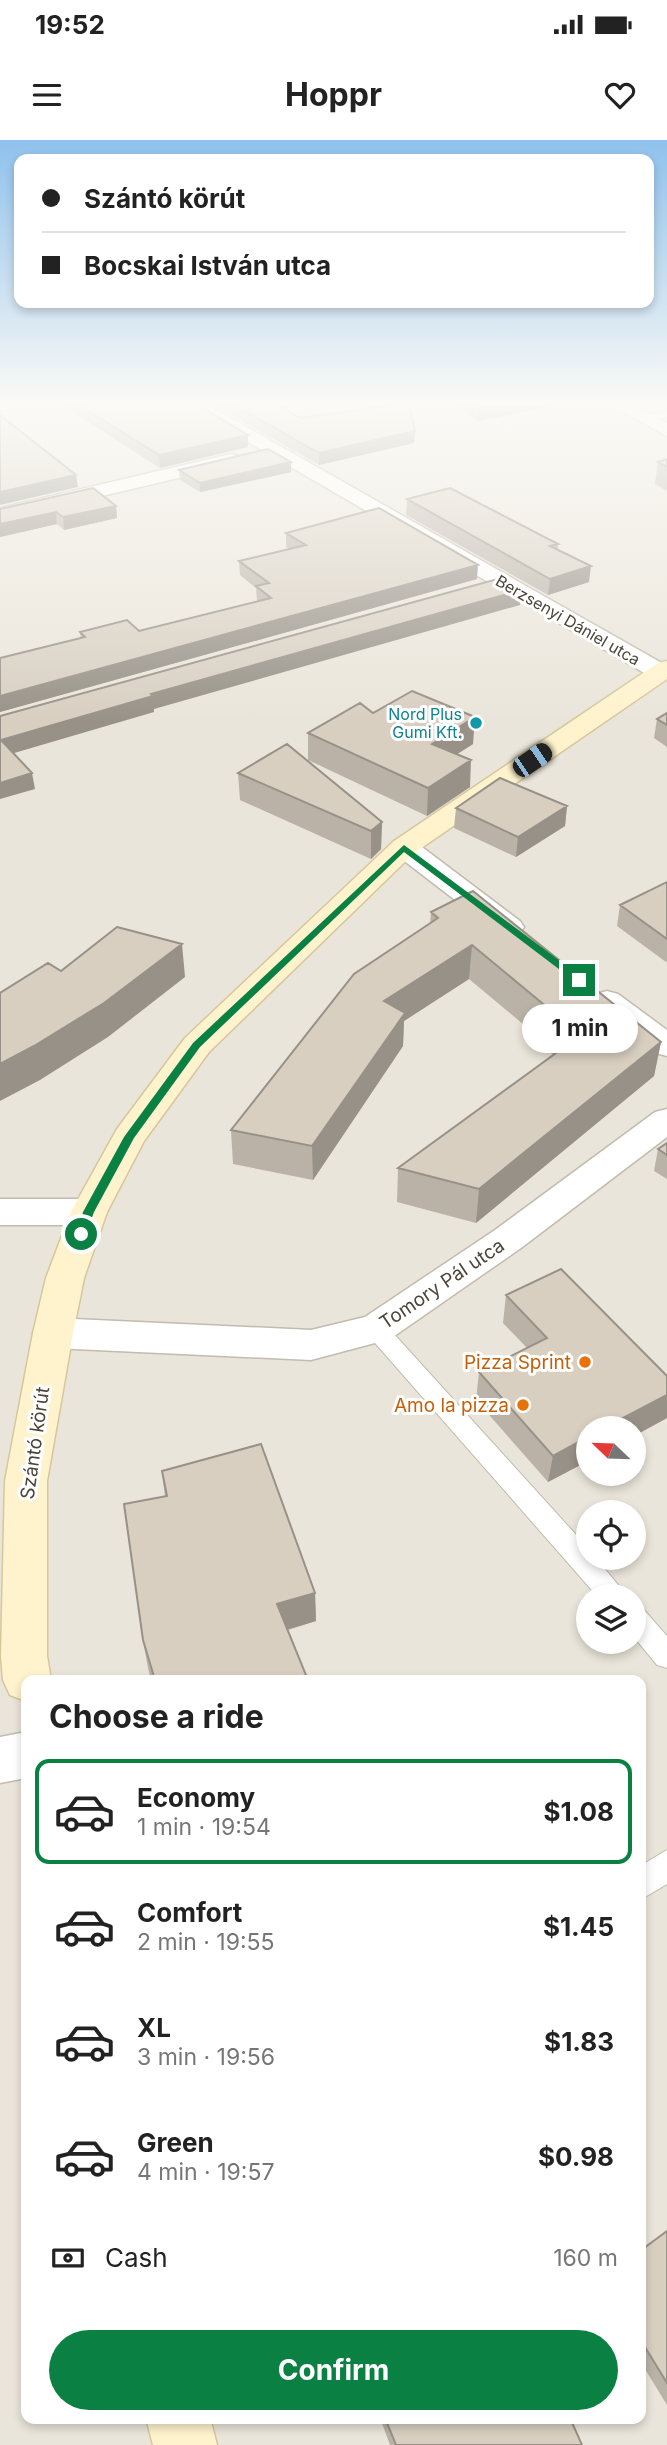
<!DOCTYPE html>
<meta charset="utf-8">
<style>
:root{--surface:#fff;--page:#f6f6f6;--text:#222;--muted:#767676;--line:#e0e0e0;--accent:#0b8043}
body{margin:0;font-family:Inter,sans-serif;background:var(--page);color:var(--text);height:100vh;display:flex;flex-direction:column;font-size:26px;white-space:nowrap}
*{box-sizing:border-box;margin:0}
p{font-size:23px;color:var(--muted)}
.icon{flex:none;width:38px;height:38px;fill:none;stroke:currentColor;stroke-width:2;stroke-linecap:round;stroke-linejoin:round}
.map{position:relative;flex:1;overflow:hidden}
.details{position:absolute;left:21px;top:1535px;width:625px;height:749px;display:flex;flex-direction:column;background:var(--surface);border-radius:14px;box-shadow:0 4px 10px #0003}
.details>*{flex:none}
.banner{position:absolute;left:14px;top:14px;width:640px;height:154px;border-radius:14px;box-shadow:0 4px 10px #0003;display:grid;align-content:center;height:154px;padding:0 28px;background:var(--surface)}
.needle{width:46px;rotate:293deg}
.tools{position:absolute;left:576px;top:1276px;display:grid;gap:14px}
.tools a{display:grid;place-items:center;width:70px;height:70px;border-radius:50%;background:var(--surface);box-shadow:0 4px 10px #0003;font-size:35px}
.end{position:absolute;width:32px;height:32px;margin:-16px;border:9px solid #0b8043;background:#fff;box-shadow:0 0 0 4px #fff}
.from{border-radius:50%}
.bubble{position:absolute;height:49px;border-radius:24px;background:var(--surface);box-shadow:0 4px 10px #0003;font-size:23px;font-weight:700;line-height:49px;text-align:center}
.car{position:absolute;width:21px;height:42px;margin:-21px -10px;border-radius:9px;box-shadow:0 0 5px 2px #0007;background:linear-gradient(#222 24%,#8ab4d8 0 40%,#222 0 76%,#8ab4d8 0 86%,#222 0)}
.banner b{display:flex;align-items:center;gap:24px;height:66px;font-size:26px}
.banner b+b{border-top:2px solid var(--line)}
.banner i{width:18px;height:18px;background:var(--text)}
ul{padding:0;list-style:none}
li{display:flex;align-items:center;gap:21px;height:105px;margin:0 14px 10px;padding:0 14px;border:4px solid transparent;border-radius:14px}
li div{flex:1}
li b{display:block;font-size:26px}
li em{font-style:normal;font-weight:700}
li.active{border-color:var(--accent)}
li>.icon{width:63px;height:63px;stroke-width:1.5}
h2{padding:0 28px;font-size:32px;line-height:84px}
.pay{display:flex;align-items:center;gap:18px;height:77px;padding:0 28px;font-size:26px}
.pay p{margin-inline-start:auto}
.button{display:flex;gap:14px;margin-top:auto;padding:14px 28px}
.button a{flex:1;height:80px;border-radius:42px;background:var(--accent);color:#fff;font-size:28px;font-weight:700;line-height:80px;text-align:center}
.status{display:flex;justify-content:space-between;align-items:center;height:49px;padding:0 35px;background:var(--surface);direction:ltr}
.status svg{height:19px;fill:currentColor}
header{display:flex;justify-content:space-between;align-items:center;height:91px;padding:0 28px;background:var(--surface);font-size:32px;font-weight:700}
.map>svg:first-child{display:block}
</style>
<div class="status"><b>19:52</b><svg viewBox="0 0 49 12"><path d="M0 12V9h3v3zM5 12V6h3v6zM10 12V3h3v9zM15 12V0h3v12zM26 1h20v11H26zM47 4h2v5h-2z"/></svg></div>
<header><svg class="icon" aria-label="menu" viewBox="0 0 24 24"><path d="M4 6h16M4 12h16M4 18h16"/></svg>Hoppr<svg class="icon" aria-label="heart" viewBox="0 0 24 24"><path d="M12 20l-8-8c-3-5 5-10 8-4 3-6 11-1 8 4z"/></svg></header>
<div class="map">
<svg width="667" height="2305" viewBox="0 0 667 2305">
<rect width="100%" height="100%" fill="#f6f3ec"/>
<path fill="#eae5da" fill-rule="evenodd" d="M0,260H667V2305H0ZM588,1288H634V1334H588ZM588,1372H634V1418H588ZM588,1456H634V1502H588ZM26,1540H640V2278H26Z"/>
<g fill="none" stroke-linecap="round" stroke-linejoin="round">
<g stroke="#c2bbae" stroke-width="2">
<path id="lane" d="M667,271V277L645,281L640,278Z
M376,1180L384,1183L588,1408V1418H596L627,1456H597L368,1195L364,1189L368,1183Z
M634,1466L644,1470L667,1496V1528L657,1525L634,1497Z
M667,1710V1744L640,1760V1726Z"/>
</g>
<g stroke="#c2bbae" stroke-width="3">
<path id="street" d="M37,260L34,264L0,271V261Z
M176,260H199L667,526V538L651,537Z
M601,260H625L667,283V296Z
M231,314L238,316L241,320L238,324L0,380V368Z
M404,699L414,701L520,781L524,787L520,793L509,796L498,793L394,713L390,707L394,701Z
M607,851L618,854L667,890V916L655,913L596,868L591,861L596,854Z
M667,969V997L521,1108L390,1199L311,1220L53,1208L39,1203L33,1193L39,1183L53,1178L311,1190L365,1177L495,1090L655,972Z
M0,1059H89L102,1063L107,1072L102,1081L89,1085H0Z
M26,1592V1638L0,1643V1597Z"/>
</g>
<g stroke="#d6c79b" stroke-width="3">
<path id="secondary" d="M667,521V539L414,713L209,912L144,1001L107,1072L84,1138L73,1193L47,1341V1516L51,1540H26V1561L10,1555L3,1540L1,1516L5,1341L33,1193L46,1138L71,1072L117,989L185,898L394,701L658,523Z
M146,2278H210L217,2305H153Z"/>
</g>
<use href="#lane" fill="#fff" fill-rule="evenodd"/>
<use href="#street" fill="#fff" fill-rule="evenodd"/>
<use href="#secondary" fill="#fff3cd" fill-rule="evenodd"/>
</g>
<path fill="#bab2a6" d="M54,260H190L248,295V307L160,328Z
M205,260H270L300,278L415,291L414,303L319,325Z
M446,260H554L553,266L478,281Z
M667,319V351L655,344L658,322Z
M291,322V332L200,352L180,340L179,330Z
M407,359L558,404V409L589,442L548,455L406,375Z
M116,366L117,378L64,390L57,384L0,397V369Z
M286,393L477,439L0,572V518L81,498L80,492L139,491L257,461L256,448L240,435L239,421L290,409L286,407Z
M373,573L473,604L457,614L470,647L427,676L308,620V593Z
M667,573V607L654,598L657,579Z
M238,633L382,682L381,709L371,719L240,660Z
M567,666L565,686L516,717L454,688L456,668Z
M667,742V821L666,822L617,786L620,765Z
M431,772L661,902L654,936L476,1083L397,1062L398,1028L553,915L540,904L541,899L469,839L404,881L403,906L313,1040L233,1024L231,990L430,784Z
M667,1003V1039L654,1031L658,1009Z
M506,1155L667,1278L634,1296V1288H588V1321L548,1342L476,1260L479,1232L527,1208L503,1183Z
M162,1331L315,1453L316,1481L288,1490L308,1540H151L148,1528L143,1500L165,1357Z
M667,2091V2265L640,2221V2111Z
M380,2278H570L582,2305H390Z"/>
<path fill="#979187" d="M521,260H554L553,266L478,281L479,269Z
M415,291L414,303L319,325V313Z
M248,295V307L160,328L159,315Z
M291,322V332L200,352V343Z
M76,335L78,347L0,365V352Z
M116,366L117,378L64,390L63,377Z
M56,372L57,384L0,397V384Z
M478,425L477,439L0,572V556Z
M591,426L589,442L548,455L550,439Z
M522,450L520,465L154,569V572L4,616L1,600L151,554Z
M475,577L473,604L431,631L432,604Z
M471,620L470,647L427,676L428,648Z
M32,633L35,649L0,659V643Z
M567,666L565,686L516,717L518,697Z
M382,682L381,709L371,719V691Z
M182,804L185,837L108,897L40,940L0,961V924Z
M472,805L469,839L404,881L403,906L313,1040L312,1006L384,861Z
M661,902L654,936L476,1083L479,1049Z
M667,1255V1278L634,1296V1288H604Z
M588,1297V1321L548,1342L553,1316Z
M315,1453L316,1481L279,1492L277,1464Z"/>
<path fill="#d8cfc1" stroke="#979187" stroke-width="2" d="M71,260H190L248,295L159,315Z
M225,260H270L300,278L409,263L415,291L319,313Z
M466,260H521L479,269Z
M0,275L76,335L0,352Z
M268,309L291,322L200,343L179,330Z
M667,319V327L658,322Z
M93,348L116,366L63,377L56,372L0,384V369Z
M450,348L558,404L550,406L591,426L550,439L407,359Z
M379,368L478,425L0,556V518L85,497L80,492L127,480L139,491L271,458L256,446L269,443L239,421L306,405L286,393Z
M501,438L522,450L151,554L153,556L1,600L32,633L0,643V576Z
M412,551L475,577L432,604L471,620L428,648L308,593L360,563L373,573Z
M667,573V585L657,579Z
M287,604L382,682L371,691L238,633Z
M500,638L567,666L518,697L456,668Z
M667,742V799L620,765Z
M473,751L661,902L479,1049L398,1028L578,897L544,870L548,868L472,805L384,861L405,873L312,1006L231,990L354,834L438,778L431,772Z
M117,787L182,804L104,863L34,906L0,924V853L48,823L61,831Z
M667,1003V1015L658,1009Z
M561,1129L667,1236V1255L604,1288H588V1297L553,1316L479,1232L547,1198L506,1155Z
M261,1304L315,1453L277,1464L308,1540H155L143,1500L124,1364L167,1356L162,1331Z
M667,2091V2243L640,2199V2111Z
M385,2278H570L582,2305H396Z"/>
<linearGradient id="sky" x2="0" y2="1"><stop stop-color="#8fc1ec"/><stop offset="0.45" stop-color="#fbfaf6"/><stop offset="1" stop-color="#fbfaf6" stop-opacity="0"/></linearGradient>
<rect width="667" height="583" fill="url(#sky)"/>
<path fill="#0b8043" d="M404,705L583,838V842H576L404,712L200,907L134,998L94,1072L85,1097H77L83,1072L124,997L193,903Z"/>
<circle fill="#0f9aa8" stroke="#fff" stroke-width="2.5" cx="476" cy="583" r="7"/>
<g fill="#e8710a" stroke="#fff" stroke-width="2.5">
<circle cx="585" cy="1222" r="7"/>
<circle cx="523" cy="1265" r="7"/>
</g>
<g text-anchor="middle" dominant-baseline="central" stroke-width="6" stroke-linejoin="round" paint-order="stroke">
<g font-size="16" fill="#4b4439" stroke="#fff">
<text transform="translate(568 480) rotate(30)">Berzsenyi Dániel utca</text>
</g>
<g font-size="16" fill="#0d838f" stroke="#fff" text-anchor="end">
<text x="462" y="574">Nord Plus<tspan x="462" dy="18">Gumi Kft.</tspan></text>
</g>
<g font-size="19" fill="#4b4439" stroke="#fff">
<text transform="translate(442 1144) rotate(-34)">Tomory Pál utca</text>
<text transform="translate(35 1303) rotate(-82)">Szántó körút</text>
</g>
<g font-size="19" fill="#c56008" stroke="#fff" text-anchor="end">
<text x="571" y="1222">Pizza Sprint</text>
<text x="509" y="1265">Amo la pizza</text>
</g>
</g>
</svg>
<div class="tools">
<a><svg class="needle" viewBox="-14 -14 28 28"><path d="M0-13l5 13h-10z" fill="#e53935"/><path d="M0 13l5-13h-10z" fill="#767676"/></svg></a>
<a><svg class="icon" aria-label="locate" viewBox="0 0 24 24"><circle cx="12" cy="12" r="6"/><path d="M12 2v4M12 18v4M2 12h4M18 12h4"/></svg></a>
<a><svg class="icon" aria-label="layers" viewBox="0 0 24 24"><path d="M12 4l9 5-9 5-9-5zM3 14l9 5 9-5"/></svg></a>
</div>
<i class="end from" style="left:81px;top:1094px"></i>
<i class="end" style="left:579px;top:840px"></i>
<div class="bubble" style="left:522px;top:864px;width:116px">1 min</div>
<i class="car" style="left:532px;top:620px;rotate:56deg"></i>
<div class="banner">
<b><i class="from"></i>Szántó körút</b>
<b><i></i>Bocskai István utca</b>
</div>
<section class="details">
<h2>Choose a ride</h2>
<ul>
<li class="active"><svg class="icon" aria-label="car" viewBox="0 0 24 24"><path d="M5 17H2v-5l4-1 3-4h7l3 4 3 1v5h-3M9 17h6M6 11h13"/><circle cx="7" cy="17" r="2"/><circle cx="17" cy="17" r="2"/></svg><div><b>Economy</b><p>1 min · 19:54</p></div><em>$1.08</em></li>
<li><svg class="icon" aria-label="car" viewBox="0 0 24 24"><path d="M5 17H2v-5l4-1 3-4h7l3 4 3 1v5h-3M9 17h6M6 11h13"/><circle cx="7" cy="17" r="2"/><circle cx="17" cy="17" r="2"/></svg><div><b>Comfort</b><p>2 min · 19:55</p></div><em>$1.45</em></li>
<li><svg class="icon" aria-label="car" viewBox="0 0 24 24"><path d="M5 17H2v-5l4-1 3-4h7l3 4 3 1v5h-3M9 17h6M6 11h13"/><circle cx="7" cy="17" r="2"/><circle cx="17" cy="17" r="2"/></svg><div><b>XL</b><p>3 min · 19:56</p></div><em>$1.83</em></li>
<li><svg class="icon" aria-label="car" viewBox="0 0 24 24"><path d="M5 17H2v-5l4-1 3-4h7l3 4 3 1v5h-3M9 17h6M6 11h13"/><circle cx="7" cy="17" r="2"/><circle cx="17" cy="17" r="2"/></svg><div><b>Green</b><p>4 min · 19:57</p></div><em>$0.98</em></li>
</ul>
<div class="pay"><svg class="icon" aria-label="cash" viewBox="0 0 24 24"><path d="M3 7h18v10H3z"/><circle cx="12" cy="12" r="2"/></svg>Cash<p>160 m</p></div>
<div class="button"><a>Confirm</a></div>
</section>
</div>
